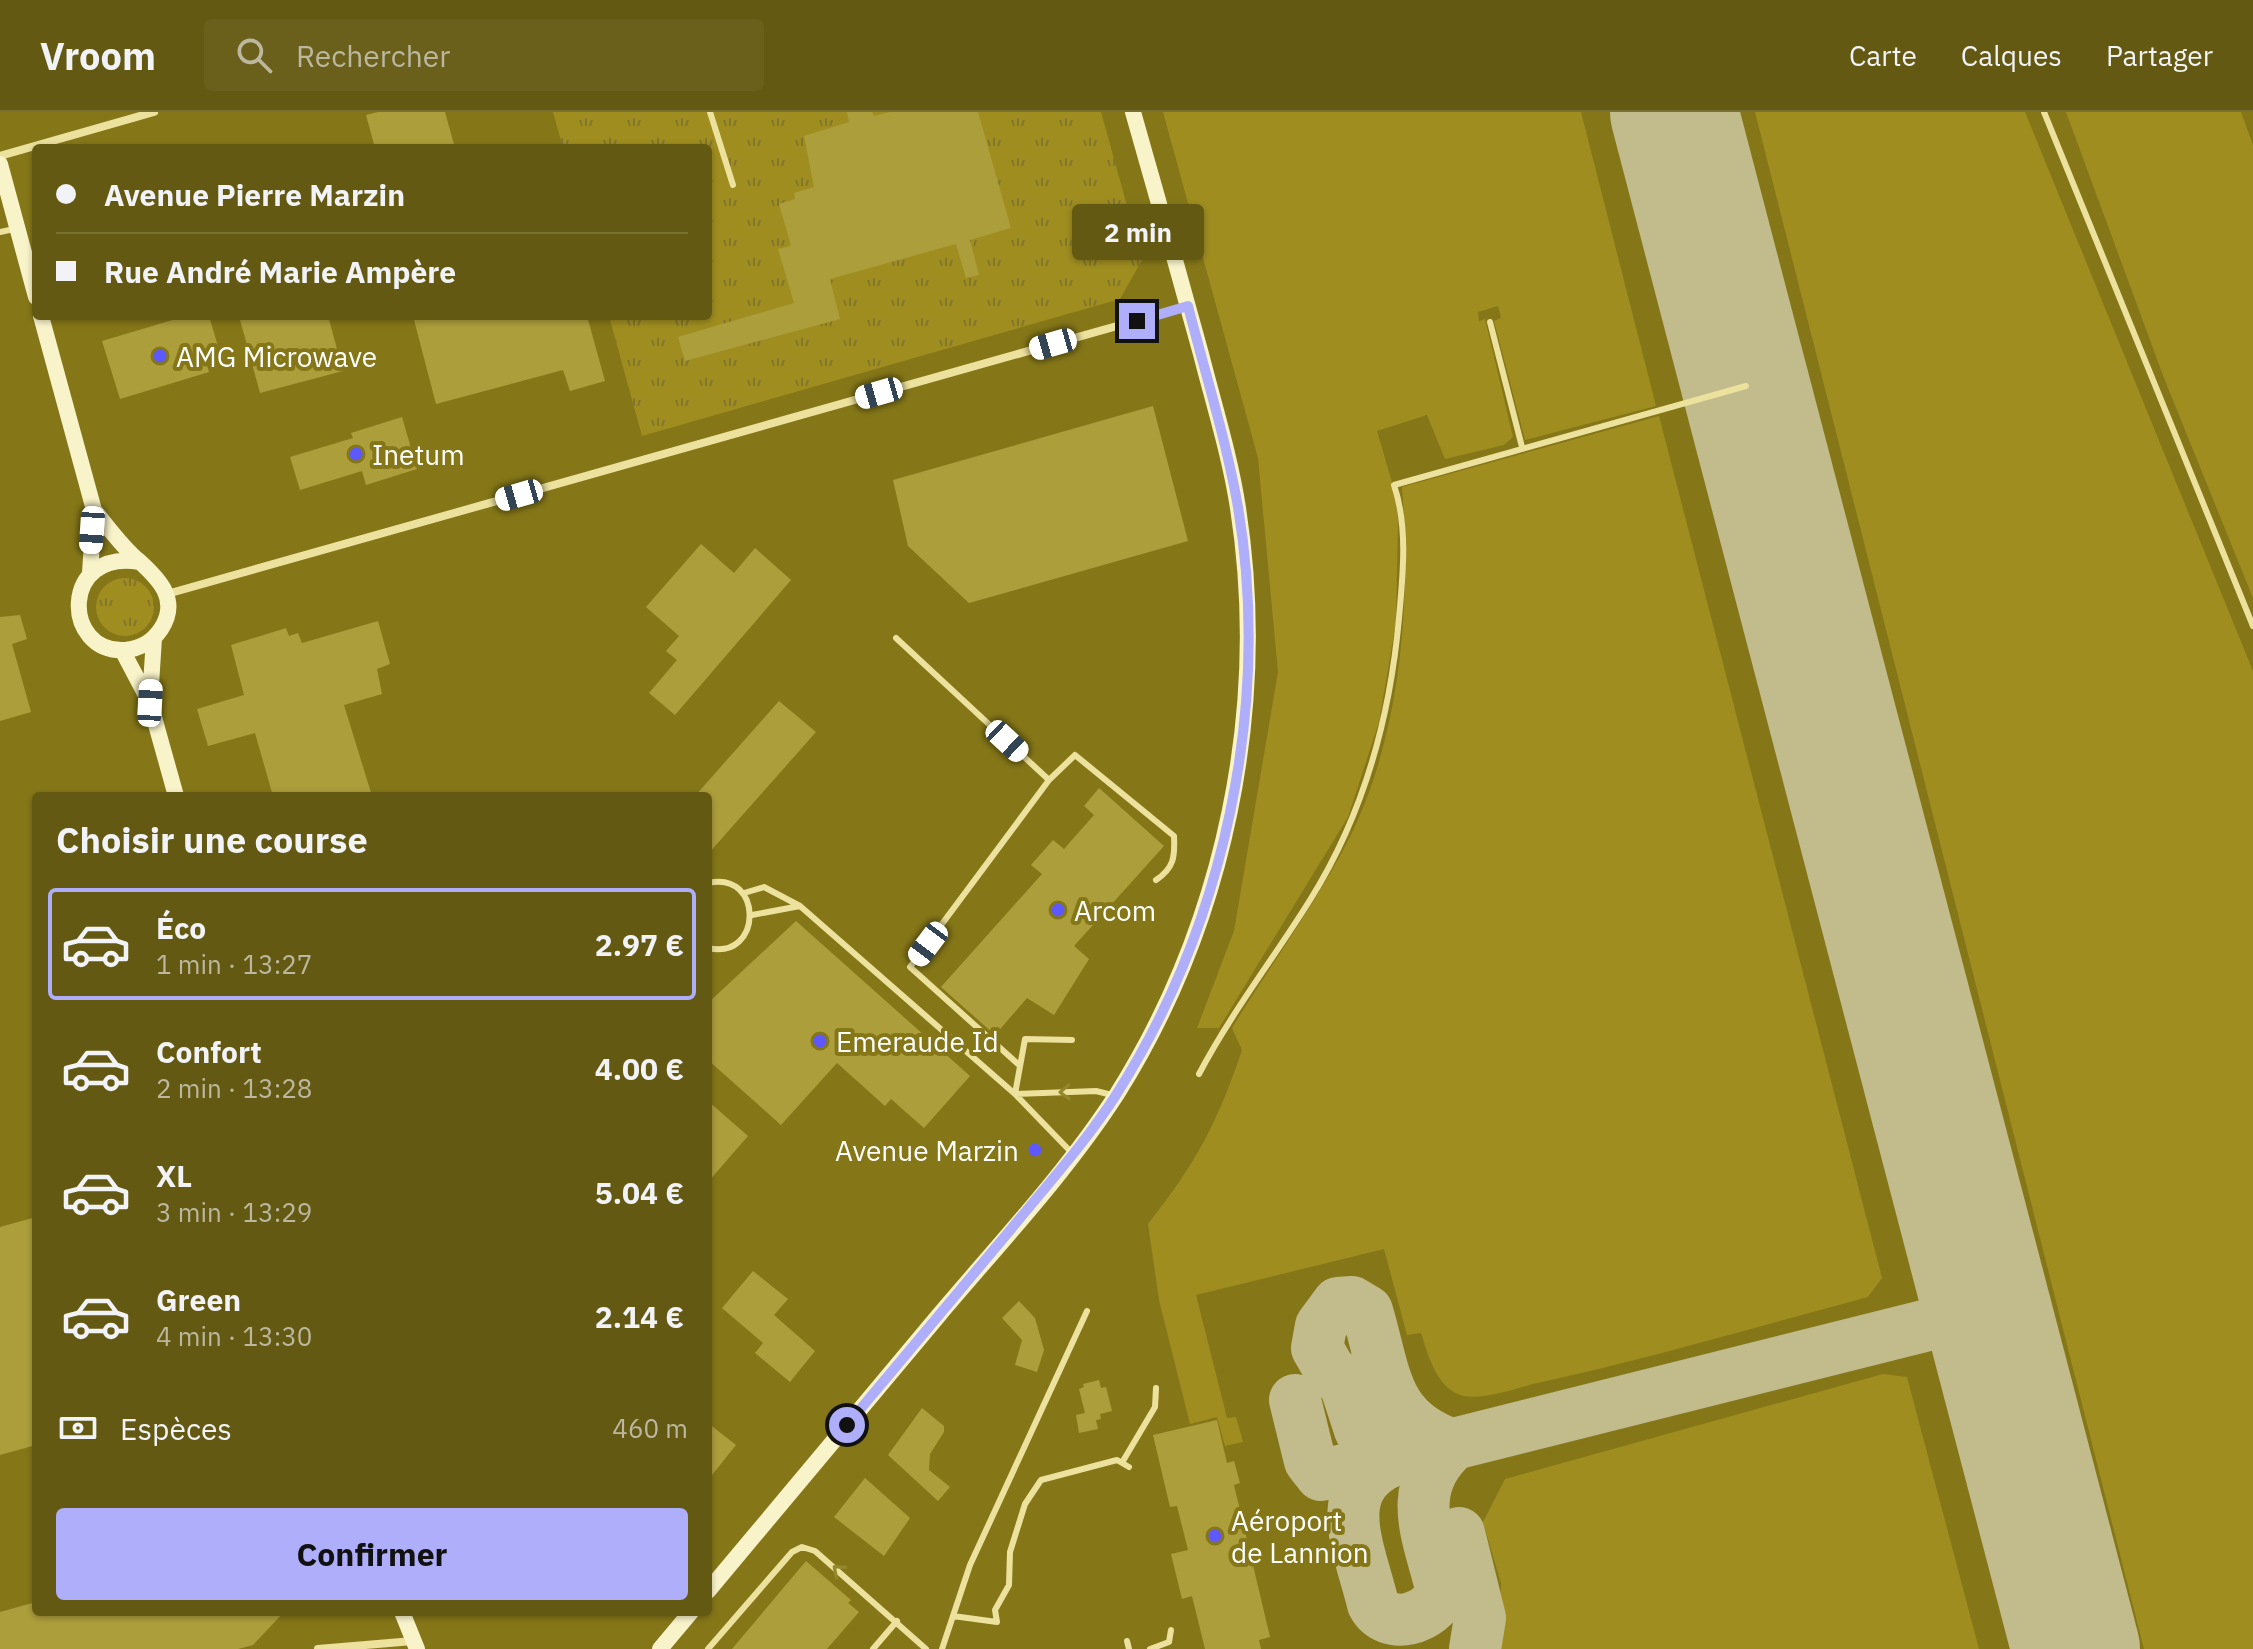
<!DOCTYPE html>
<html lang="fr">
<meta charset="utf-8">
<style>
:root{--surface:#645912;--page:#6a5f1b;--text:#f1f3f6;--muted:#bbb89f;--line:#786f32;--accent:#aeaefa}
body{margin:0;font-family:"IBM Plex Sans",sans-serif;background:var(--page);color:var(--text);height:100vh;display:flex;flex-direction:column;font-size:30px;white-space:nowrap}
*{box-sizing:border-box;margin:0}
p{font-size:26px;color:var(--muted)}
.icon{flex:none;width:44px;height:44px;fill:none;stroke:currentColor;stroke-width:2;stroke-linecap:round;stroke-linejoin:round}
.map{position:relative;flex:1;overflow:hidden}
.panel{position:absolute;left:32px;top:680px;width:680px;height:824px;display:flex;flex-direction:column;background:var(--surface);border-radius:8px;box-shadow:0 2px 6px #0004}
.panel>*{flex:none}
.banner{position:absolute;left:32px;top:32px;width:680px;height:176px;border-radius:8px;box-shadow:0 2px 6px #0004;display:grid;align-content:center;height:176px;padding:0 24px;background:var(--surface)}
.end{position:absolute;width:36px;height:36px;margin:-18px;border:10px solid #aeaefa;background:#111;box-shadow:0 0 0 4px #111}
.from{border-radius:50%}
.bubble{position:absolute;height:56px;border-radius:8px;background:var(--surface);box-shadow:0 2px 6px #0004;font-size:26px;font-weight:800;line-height:56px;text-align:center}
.car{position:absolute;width:24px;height:48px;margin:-24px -12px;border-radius:10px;box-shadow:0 0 6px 2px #0007;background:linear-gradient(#fff 24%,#345 0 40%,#fff 0 76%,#345 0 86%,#fff 0)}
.banner b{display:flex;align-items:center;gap:28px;height:76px;font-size:30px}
.banner b+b{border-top:2px solid var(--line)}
.banner i{width:20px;height:20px;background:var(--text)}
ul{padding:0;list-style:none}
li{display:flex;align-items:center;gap:24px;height:112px;margin:0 16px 12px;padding:0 8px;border:4px solid transparent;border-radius:8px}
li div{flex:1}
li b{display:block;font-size:30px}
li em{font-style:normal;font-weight:800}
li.current{border-color:var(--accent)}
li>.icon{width:72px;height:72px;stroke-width:1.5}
h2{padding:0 24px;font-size:36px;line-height:96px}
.pay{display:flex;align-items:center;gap:20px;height:88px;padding:0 24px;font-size:30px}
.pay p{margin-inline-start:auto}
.action{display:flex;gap:16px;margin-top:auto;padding:16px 24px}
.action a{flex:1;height:92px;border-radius:8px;background:var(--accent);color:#111;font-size:32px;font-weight:800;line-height:92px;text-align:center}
header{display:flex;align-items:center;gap:48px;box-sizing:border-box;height:112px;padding:0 40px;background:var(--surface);border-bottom:2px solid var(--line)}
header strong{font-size:38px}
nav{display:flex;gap:44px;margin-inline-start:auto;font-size:28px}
.search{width:560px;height:72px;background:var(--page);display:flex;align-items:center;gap:20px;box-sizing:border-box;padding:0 28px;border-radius:8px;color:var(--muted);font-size:30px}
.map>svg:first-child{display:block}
</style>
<header>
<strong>Vroom</strong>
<div class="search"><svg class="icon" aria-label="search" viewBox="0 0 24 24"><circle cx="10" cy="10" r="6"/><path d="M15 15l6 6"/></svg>Rechercher</div>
<nav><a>Carte</a><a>Calques</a><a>Partager</a></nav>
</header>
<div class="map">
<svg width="2253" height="1537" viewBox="0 0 2253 1537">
<defs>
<pattern id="park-tufts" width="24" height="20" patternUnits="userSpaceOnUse" patternTransform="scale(2)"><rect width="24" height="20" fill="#9f8d20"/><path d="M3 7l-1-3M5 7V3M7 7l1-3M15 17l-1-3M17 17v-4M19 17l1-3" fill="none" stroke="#82762f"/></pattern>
</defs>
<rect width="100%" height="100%" fill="#857718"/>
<path fill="#9f8d20" d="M1163,0H1581L1656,294L1525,328L1494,209L1501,206L1498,194L1478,200L1479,209L1485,207L1513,325L1504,333L1445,347L1427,303L1377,319L1394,377L1398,407L1396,510L1379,610L1348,705L1219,916H1197L1234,819L1278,560L1258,346Z
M1755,0H2025L2253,559V1537H2144Z
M2066,0H2241L2253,33V486L2164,266Z
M1659,304L1882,1166L1868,1185C1759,1214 1651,1246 1542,1270C1519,1275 1487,1288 1464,1284C1437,1278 1428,1243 1421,1221L1407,1223L1384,1137L1196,1183L1227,1306L1236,1305L1243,1330L1225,1334L1217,1305L1190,1312L1159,1188L1148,1112C1196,1051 1217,1012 1242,938L1232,916C1270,854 1317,790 1350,725C1402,619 1411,490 1402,375Z
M1883,1262L1907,1265L1979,1537H1500L1501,1471L1483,1410L1505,1367Z"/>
<path fill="url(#park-tufts)" d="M553,0H1101L1142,148L1120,187L642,324L609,204H708V36H563Z
M96 495a29 29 0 1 1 58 0a29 29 0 1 1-58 0Z"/>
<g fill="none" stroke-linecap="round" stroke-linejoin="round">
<path stroke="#c2bb8c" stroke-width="52" d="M1936,1211C1964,1193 1971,1175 1973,1142
M1295,1288L1310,1349L1321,1363L1392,1347
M1453,1333C1403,1377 1429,1425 1442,1480C1432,1507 1388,1520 1373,1492C1359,1434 1325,1370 1402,1345L1936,1211C1973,1213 1986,1223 2003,1255
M1402,1345L1370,1330L1360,1318L1345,1272L1329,1257L1317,1236L1321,1214L1338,1191L1352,1190L1367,1199C1386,1262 1383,1309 1453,1333
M1459,1421L1480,1506L1475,1537"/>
<path stroke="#c2bb8c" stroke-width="128" d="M1674,0L2076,1537"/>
</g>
<path fill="#ad9e3c" d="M378,0H445L455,36H375L366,3Z
M847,0H872L874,4L890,0H978L1011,116L970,128L979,163L966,166L956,132L830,167L840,207L685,249L678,225L794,191L778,137L791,134L779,92L795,87L794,81L814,75L804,24L849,10Z
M186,204H209L220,241L205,246L209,260L120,287L102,229Z
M239,204H328L343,259L260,281Z
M413,204H587L605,269L570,279L563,258L436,292Z
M1153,294L1188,429L969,491L908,434L893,368Z
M402,305L417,357L366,373L362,359L300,378L290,345L353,326L351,321Z
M701,432L734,461L755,436L791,468L675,603L649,581L677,548L666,539L679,524L646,495Z
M20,503L27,527L12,532L31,600L0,609V505Z
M378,509L390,552L377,557L382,582L344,593L372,684H273L255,621L208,634L197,597L244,583L231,533L286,516L289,524L298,521L302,531Z
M779,589L816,620L708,742V684H695Z
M1099,676L1164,734L1074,834L1089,847L1054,903L1027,886L995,923L941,875L1042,762L1031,753L1053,728L1064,737L1094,703L1084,694Z
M796,809L970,964L924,1016L891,987L885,994L837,951L781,1013L708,948V891Z
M708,989L748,1024L708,1070Z
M36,1105V1333L0,1343V1115Z
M753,1159L788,1187L774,1203L815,1239L790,1270L755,1241L763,1231L722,1196Z
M1019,1189L1035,1206L1044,1238L1037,1260L1015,1253L1022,1228L1002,1206Z
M1099,1268L1101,1276L1106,1275L1112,1299L1100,1302L1101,1307L1096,1308L1098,1317L1079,1321L1076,1303L1085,1301L1079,1277L1084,1275L1083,1272Z
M922,1296L944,1314V1320L930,1342L929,1358L950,1375L938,1389L888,1343Z
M1217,1308L1227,1351L1234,1349L1240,1371L1234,1373L1270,1525L1259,1528L1261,1537H1205L1192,1484L1182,1487L1171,1442L1188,1438L1177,1394L1170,1395L1153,1323Z
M708,1311L736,1333L708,1368Z
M865,1366L910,1406L884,1444L834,1405Z
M806,1449L851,1488L848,1491L859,1500L827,1537H732Z
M36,1490V1500H284L253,1533L238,1537H0V1500Z"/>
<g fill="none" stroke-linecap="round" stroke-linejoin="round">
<path stroke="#ede19e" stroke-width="6" d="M710,0L733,73
M2044,0L2253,514
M0,120L14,117
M1490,210L1522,335
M896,526L1049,668L1075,643L1174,724C1175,745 1174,756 1156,768
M708,771C764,758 763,849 708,836
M744,781L764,775L800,794L1015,982L1072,1041
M752,803L800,794
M1018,952L910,855L1049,668
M1199,962C1231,901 1274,846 1310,788C1364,702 1390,606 1399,506C1403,462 1408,415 1394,373L1746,274
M1015,982L1025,927L1072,928
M1015,982L1096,979L1112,983
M1123,1349L1155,1295L1156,1276
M953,1504L997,1510L995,1498L1009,1473L1010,1440L1025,1392L1041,1368L1117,1348L1129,1355
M1127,1529L1129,1537
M708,1537L792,1440L802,1435L815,1439L926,1537
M873,1537L897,1509
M942,1537L970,1453L1087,1199
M1150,1537L1169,1530L1171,1518"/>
<path stroke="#ede19e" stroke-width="8" d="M0,44L154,0
M167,482L1188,194
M318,1537L413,1529"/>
<path stroke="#f9f3ca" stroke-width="16" d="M0,52L36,185
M41,204L94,398L90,461
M94,398C108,415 122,435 139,449C159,467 180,488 161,517C153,529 140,537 125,538C62,542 60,436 140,450
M122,538L150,591L176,684
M150,588L154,526
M708,1479C785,1387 862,1295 939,1203C999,1132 1066,1061 1117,982C1225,810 1269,597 1238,396C1230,344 1214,293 1201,242C1179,161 1156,81 1133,0
M402,1500L417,1537
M660,1537L691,1500"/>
</g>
<defs><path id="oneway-chevron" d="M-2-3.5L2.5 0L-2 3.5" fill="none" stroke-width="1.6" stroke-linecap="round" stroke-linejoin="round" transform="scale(2)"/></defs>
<g stroke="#95872c">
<use href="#oneway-chevron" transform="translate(1065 980) rotate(178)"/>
<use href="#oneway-chevron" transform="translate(838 1458) rotate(-139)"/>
</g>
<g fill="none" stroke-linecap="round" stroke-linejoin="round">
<path stroke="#aeaefa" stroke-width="10" d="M847,1313C902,1247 957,1182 1012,1116C1047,1073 1086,1030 1116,983C1225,812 1271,594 1238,395C1226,327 1205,261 1188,194L1137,209"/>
</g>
<g fill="#5d59ff" stroke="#857718" stroke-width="3">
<circle cx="160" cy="244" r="8"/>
<circle cx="356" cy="342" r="8"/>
<circle cx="1058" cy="798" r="8"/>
<circle cx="820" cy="929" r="8"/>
<circle cx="1035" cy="1038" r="8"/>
<circle cx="1215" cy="1424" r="8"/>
</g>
<g text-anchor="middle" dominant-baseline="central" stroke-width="8" stroke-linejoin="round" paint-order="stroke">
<g font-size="28" fill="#fff" stroke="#857718" text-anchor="start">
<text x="176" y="244">AMG Microwave</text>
<text x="372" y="342">Inetum</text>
<text x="1074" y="798">Arcom</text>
<text x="836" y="929">Emeraude Id</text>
<text x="1019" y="1038" text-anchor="end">Avenue Marzin</text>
<text x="1231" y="1408">Aéroport<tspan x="1231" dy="32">de Lannion</tspan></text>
</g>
</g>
</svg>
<i class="end from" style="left:847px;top:1313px"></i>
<i class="end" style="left:1137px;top:209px"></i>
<div class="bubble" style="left:1072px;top:92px;width:132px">2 min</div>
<i class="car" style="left:1053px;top:232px;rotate:254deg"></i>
<i class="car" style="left:879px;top:281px;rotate:254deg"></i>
<i class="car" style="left:519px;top:383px;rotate:254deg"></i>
<i class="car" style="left:92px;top:418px;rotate:184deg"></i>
<i class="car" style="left:150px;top:591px;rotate:3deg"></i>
<i class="car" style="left:1007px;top:629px;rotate:133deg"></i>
<i class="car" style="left:928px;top:832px;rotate:217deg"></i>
<div class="banner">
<b><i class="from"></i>Avenue Pierre Marzin</b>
<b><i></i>Rue André Marie Ampère</b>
</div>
<section class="panel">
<h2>Choisir une course</h2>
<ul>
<li class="current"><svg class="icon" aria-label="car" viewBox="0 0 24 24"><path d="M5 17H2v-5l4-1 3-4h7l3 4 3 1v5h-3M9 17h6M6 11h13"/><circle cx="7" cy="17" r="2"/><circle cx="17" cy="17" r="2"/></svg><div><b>Éco</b><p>1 min · 13:27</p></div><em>2.97 €</em></li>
<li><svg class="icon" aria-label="car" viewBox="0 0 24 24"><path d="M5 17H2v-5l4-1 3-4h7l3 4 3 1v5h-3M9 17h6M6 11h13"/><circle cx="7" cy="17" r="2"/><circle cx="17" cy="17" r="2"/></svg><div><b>Confort</b><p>2 min · 13:28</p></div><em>4.00 €</em></li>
<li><svg class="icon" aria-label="car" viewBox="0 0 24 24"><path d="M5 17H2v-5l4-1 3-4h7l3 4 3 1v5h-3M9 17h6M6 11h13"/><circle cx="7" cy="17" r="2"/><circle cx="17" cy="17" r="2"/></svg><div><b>XL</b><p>3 min · 13:29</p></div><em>5.04 €</em></li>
<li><svg class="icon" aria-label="car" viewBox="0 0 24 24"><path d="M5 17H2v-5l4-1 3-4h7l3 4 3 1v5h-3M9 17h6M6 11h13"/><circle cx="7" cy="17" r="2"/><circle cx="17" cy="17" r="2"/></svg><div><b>Green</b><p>4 min · 13:30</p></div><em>2.14 €</em></li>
</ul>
<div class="pay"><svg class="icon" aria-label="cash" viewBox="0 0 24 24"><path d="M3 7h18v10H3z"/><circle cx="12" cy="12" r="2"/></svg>Espèces<p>460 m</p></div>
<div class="action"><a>Confirmer</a></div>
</section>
</div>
